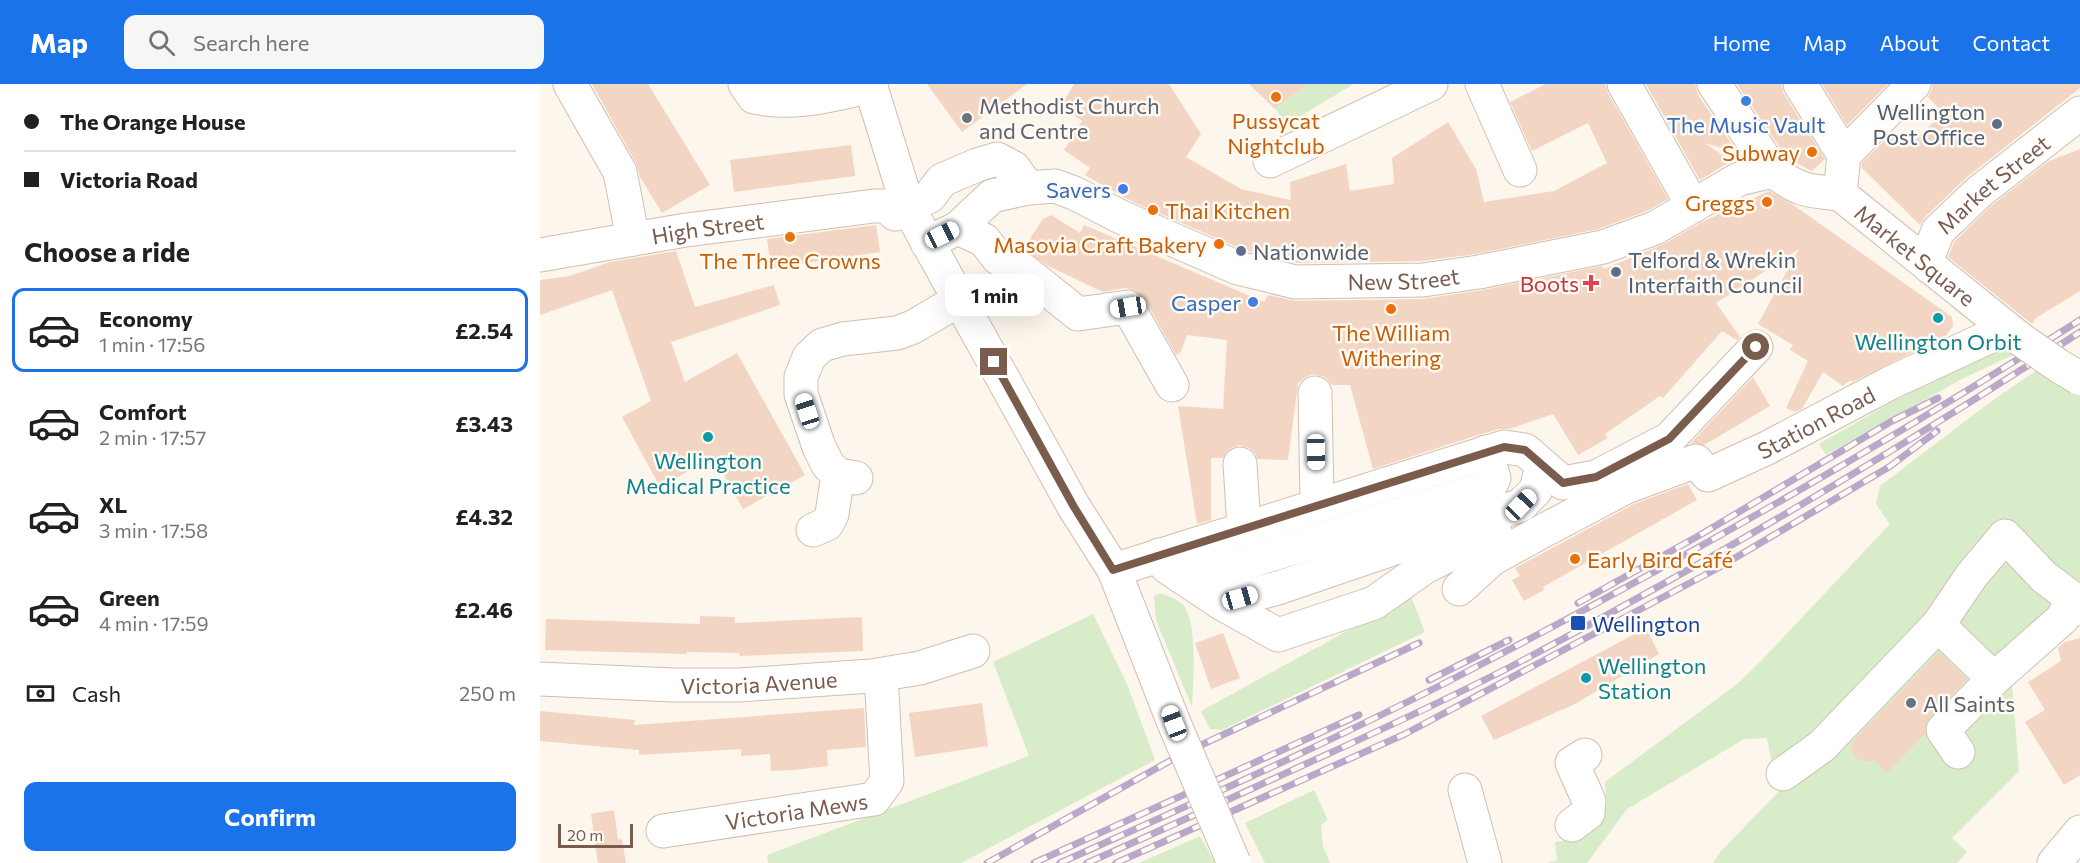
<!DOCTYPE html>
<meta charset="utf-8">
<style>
:root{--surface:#fff;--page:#f6f6f6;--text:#202124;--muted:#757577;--line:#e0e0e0;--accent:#1a73e8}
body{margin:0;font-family:Commissioner,sans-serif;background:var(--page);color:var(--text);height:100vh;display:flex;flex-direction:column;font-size:22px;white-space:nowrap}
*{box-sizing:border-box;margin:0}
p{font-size:20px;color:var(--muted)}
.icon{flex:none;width:33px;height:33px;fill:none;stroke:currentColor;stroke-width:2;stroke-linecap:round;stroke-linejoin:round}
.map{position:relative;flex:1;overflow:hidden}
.drawer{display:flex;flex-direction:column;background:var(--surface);width:540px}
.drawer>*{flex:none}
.banner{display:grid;align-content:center;height:132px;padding:0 24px;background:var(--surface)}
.scale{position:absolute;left:18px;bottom:15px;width:75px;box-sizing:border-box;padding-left:6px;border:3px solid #7a5c4d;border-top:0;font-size:16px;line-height:21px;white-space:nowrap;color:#7a5c4d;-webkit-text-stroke:4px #fffaf3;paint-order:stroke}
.end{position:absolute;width:27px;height:27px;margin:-14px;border:8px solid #7a5c4d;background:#fff;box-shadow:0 0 0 3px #fff}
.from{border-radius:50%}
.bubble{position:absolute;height:42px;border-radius:12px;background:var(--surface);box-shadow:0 6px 24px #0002;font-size:20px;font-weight:700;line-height:42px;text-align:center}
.car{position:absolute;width:18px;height:36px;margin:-18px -9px;border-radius:8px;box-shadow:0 0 4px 2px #0007;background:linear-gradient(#fff 24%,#345 0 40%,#fff 0 76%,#345 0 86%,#fff 0)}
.banner b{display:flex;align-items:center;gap:21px;height:57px;font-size:22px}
.banner b+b{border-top:2px solid var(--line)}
.banner i{width:15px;height:15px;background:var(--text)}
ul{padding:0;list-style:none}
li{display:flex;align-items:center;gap:18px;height:84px;margin:0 12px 9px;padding:0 12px;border:3px solid transparent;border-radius:12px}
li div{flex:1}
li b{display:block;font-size:22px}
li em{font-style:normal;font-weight:700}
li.on{border-color:var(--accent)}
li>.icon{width:54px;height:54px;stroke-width:1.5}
h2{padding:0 24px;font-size:27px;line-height:72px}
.pay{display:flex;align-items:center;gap:15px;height:66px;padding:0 24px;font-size:22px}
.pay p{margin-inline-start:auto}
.action{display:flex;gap:12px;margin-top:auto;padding:12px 24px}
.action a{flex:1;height:69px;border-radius:12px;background:var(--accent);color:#fff;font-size:24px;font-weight:700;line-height:69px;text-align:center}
header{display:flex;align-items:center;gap:36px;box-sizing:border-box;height:84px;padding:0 30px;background:var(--accent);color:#fff}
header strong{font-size:28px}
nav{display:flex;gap:33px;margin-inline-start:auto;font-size:21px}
.search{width:420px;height:54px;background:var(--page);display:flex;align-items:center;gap:15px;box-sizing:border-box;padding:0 21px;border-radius:12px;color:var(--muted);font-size:22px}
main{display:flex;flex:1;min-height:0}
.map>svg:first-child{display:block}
</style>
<header>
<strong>Map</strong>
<div class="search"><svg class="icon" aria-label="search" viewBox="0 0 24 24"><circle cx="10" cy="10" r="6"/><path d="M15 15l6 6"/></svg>Search here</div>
<nav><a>Home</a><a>Map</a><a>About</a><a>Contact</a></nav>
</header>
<main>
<section class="drawer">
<div class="banner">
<b><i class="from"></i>The Orange House</b>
<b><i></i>Victoria Road</b>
</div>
<h2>Choose a ride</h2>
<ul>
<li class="on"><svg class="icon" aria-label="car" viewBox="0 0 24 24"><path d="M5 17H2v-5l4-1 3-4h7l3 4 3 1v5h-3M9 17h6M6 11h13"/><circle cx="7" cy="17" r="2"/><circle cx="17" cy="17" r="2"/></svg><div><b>Economy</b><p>1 min · 17:56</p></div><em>£2.54</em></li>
<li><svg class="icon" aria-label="car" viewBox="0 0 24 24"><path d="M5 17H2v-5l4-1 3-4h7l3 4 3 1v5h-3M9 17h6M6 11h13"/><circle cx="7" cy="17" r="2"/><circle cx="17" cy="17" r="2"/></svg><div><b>Comfort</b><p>2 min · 17:57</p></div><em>£3.43</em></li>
<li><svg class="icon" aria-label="car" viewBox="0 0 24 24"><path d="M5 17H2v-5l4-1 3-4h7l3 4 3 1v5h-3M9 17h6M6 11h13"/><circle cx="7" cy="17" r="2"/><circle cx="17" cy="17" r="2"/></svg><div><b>XL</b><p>3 min · 17:58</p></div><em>£4.32</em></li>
<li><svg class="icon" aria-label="car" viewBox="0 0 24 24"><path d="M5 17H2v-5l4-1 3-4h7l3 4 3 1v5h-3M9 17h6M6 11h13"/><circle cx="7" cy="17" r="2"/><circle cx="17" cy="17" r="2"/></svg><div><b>Green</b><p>4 min · 17:59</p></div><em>£2.46</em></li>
</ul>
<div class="pay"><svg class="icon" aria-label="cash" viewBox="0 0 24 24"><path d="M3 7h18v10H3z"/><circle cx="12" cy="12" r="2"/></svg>Cash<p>250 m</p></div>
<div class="action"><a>Confirm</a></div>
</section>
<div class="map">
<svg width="1540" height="779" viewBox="0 0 1540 779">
<rect width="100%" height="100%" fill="#fdf6ec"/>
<path fill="#d8ecc9" d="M766,0H814L747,40L735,25Z
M1468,265L1475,270L1422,295L1286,371L1279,360L1427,275Z
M1497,286L1540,312V536L1472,600L1479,687L1412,754L1427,768L1417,779H1173L1181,767L1249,697L1231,676L1227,654L1204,655L1087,725L1047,779H1007L1017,776L1015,758L1034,755L1055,742L1067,722L1065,698L1197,600L1220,578L1350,440L1336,420L1340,402L1449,319Z
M620,509C628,512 638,515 644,522C658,541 653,599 652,623L616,536L614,512Z
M871,512L885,548L682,646L670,645L661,627Z
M553,530L587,600L615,676L421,779H228L227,771L489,672L453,578Z
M774,706L788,736L781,741L783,762L790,779H725L705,739Z
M660,752L675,779H599Z"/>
<path fill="#f3d5c3" d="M52,0H108L170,101L122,129L100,93L96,79Z
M387,0H487L422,48Z
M534,0H629L661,50L646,73L701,105L751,116L750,98L806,80L810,107L854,100L852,74L908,38L936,85L944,118L1014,107L1067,79L1048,39L992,67L970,18L1006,0H1065L1068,9L1128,115L1107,127L1058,145L936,170L882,177L757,179L704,166L591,117L545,91L550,84L524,66L542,37L521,22Z
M709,0H766L735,25Z
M1106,0H1155L1158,11L1198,69L1165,59L1191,77L1160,96Z
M1197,0H1241L1244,10L1285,75L1272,87L1247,74Z
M1282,0H1348L1307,41Z
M1392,0H1540V4L1427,93L1385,133L1380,141L1322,84V79L1353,48L1368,63L1403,29L1388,13L1392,5Z
M311,61L315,92L194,108L190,76Z
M1540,65V207L1496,234L1492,240L1408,173L1414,158L1451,122L1509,77Z
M1229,107L1252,120L1412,233L1413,242L1406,252L1312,298L1310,296L1303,302L1283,288L1262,325L1255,328L1246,324L1268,277L1250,266L1253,261L1218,240L1259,165L1176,219L1200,253L1197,256L1182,247L1123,314L1120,312L1065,350L1068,354L1038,371L1013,330L969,345H959L941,350L833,385L810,301H792L785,293L774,290L766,293L758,299L748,376L717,375L715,369L709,364L699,361L689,365L683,374H671V436L657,440L638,322L683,325L687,256L647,251L641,268L636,271L604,214L597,207L585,204L563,208L508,182L483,165L503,135L511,131L540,149L544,141L724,218L728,211L755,217L883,215L943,206L1062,182L1064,185L1124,160L1160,139Z
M336,141L340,168L231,184L227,155Z
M136,167L155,223L234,201L240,221L131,258L145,298L197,269L265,391L203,425L174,373L120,403L82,333L111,317L72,206L0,231V196L30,192L70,178Z
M1213,293L1230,322L1164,361L1151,359Z
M1148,400L1157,416L1003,503L1004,506L984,517L972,496L980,492L975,484L1094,420Z
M160,532L195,533V539L322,533L323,567L200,572L199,569L147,568V570L5,566L6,535L160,540Z
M1106,544L1119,570L1035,620L954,656L941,632Z
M683,549L700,594L671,605L655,559Z
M1540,554V691L1524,701L1485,638L1505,626L1488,598L1521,577L1518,564L1525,558Z
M1399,568L1427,595L1390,633L1385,641V650L1347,689L1334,676L1325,678L1316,674L1311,666L1313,657Z
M442,619L448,662L375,673L369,629Z
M324,624L326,663L287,666L288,682L254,686L231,687L230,670L201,672V665L99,671V666L0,657V627L95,636L94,641Z
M74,726L78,756L82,755L86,779H58L51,730Z"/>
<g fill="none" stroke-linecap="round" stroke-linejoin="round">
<g stroke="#d1beb0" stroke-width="35">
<g id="minor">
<path d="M30,0L80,88L93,155"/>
<path d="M205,0L214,13C255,22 291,11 331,2"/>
<path d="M330,0L368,123L534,423L574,486L634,639"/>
<path d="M942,0L980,86"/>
<path d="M1084,0L1153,122"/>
<path d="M1174,0L1233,87"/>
<path d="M1260,0L1304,71"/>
<path id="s1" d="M1304,71L1300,110L1480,255"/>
<path d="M1304,71L1374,0"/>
<path d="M730,77L891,0"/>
<path d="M418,144L444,156L458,174L483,186L538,230L588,223L632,301"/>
<path id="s2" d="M387,159L418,144L452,112L488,104L515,102L534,109L581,133L698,184L755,198L883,196L939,188L1063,163L1115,144L1199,95L1233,87C1259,107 1268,107 1300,110"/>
<path id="s3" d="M0,171L146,146L334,122H347L355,130L390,112L402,96L437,81L457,75L474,84L488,104"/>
<path id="s4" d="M1390,183L1387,175L1398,147L1439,108L1540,29"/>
<path d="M775,309L777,420"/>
<path d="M700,380L704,443"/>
<path d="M316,394L298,391L288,381L279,363L261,310V293L269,273L282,261L303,255L357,249L373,243L419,216"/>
<path d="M273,446L287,440L292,430L298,391"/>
<path d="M619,471L627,483L681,519L738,504L981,421L996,406L1002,382"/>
<path d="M574,486L964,363L985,366L1023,399L1056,393L1129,355L1216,263"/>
<path d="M640,492L686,485L950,402L954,394L946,368"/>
<path id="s5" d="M919,505L952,475L1001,448L1086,403L1156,377L1168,391L1227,364L1350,299L1466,245"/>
<path d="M681,519L738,551L834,519L885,483L955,448"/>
<path d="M1398,541L1454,595L1523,534L1532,514"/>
<path id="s6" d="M0,595L133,601H199L331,592L380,584L433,567"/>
<path d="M1418,668L1403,646L1454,595"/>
<path d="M1243,690L1282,662L1398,541L1432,491L1465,452L1504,493L1532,514L1540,525"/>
<path d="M925,706L945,779"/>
<path d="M1032,741L1048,729L1049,717L1032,679L1045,671"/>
<path id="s7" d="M123,747L334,715L347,697L341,591"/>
<path d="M1514,779L1540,748"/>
</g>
</g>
<use href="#minor" stroke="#fff" stroke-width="33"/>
<g stroke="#b9a8c9" stroke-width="7">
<path id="rail" d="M1038,519L1160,451L1352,337L1398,314
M889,596L969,556
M447,779L644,669L879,559
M494,779L819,631
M520,779C660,716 800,654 936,583C1142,476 1344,361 1540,236
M547,779C625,745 702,709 779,674C845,644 910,614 974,581C1167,479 1357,367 1540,248
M576,779L865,650L1178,484L1349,383L1397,347"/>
</g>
<use href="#rail" stroke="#fffaf3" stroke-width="4.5" stroke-dasharray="14" stroke-linecap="butt"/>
<g stroke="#d1beb0" stroke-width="35" stroke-linecap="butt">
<path id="minor-bridge" d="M1480,255L1519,282L1539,294
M634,639L694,779"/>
</g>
<use href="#minor-bridge" stroke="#fff" stroke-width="33"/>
</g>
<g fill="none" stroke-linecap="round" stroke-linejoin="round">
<path stroke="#7a5c4d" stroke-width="8" d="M454,278L534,423L573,486L964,363L985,366L1023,399L1056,393L1129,355L1216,263"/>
</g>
<g fill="#e8710a" stroke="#fffaf3" stroke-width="2">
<circle cx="736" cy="13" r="6"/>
<circle cx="1272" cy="68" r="6"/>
<circle cx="1227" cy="118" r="6"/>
<circle cx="613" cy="126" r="6"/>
<circle cx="250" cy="153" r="6"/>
<circle cx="679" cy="160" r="6"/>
<circle cx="851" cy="225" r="6"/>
<circle cx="1035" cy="475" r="6"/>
</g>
<g fill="#3f7fe0" stroke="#fffaf3" stroke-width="2">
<circle cx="1206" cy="17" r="6"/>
<circle cx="583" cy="105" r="6"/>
<circle cx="713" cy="218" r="6"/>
</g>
<g fill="#6b7280" stroke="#fffaf3" stroke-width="2">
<circle cx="427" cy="34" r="6"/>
<circle cx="1371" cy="619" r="6"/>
</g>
<g fill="#5c6f8a" stroke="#fffaf3" stroke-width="2">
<circle cx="1457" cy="40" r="6"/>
<circle cx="701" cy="167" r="6"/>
<circle cx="1076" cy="188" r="6"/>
</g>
<path fill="#e0444e" stroke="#fffaf3" stroke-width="2" d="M1048 190h6v6h6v6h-6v6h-6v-6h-6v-6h6z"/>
<g fill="#0f9aa8" stroke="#fffaf3" stroke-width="2">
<circle cx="1398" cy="234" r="6"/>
<circle cx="168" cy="353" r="6"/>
<circle cx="1046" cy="594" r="6"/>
</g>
<rect fill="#1a4fb4" stroke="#fffaf3" stroke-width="2" x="1030" y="531" width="16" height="16" rx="3"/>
<g text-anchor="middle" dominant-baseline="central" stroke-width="5" stroke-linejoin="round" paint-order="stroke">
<g font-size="22" fill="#5b616d" stroke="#fffaf3" text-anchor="start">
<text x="439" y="21">Methodist Church<tspan x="439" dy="25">and Centre</tspan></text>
<text x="1383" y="619">All Saints</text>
</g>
<g font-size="22" fill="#4e5e75" stroke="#fffaf3" text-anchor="start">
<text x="1445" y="27" text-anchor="end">Wellington<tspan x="1445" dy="25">Post Office</tspan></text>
<text x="713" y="167">Nationwide</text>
<text x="1088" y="175">Telford &amp; Wrekin<tspan x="1088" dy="25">Interfaith Council</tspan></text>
</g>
<g font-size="22" fill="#c56008" stroke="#fffaf3">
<text x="736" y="36">Pussycat<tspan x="736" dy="25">Nightclub</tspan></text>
<text x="1260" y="68" text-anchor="end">Subway</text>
<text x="1215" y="118" text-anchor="end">Greggs</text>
<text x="625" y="126" text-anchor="start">Thai Kitchen</text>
<text x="667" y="160" text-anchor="end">Masovia Craft Bakery</text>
<text x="250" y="176">The Three Crowns</text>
<text x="851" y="248">The William<tspan x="851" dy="25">Withering</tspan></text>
<text x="1047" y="475" text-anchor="start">Early Bird Café</text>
</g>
<g font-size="22" fill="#366cbe" stroke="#fffaf3" text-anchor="end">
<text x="1206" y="40" text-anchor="middle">The Music Vault</text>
<text x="571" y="105">Savers</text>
<text x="701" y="218">Casper</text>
</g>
<g font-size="22" fill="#7a5c4d" stroke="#fffaf3">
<text stroke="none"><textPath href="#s4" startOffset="111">Market Street</textPath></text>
<text stroke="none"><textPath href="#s3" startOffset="170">High Street</textPath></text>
<text stroke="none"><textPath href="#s1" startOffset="136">Market Square</textPath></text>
<text stroke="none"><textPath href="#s2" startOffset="513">New Street</textPath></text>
<text stroke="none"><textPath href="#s5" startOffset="410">Station Road</textPath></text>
<text stroke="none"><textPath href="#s6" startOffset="219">Victoria Avenue</textPath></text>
<text stroke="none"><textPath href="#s7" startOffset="135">Victoria Mews</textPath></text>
</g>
<g font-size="22" fill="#be3a42" stroke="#fffaf3" text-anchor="end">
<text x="1039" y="199">Boots</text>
</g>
<g font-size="22" fill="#0d838f" stroke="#fffaf3">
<text x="1398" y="257">Wellington Orbit</text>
<text x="168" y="376">Wellington<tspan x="168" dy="25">Medical Practice</tspan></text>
<text x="1058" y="581" text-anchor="start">Wellington<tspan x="1058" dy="25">Station</tspan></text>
</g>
<g font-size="22" fill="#164399" stroke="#fffaf3" text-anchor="start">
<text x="1052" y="539">Wellington</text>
</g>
</g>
</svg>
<div class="scale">20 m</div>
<i class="end from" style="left:1216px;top:263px"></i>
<i class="end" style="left:454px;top:278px"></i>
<div class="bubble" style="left:405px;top:190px;width:99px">1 min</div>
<i class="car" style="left:402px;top:151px;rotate:63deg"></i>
<i class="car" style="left:588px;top:223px;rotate:261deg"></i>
<i class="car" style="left:267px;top:327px;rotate:342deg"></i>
<i class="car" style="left:776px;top:368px;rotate:179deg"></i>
<i class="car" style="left:981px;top:421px;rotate:44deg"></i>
<i class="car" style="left:700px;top:514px;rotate:74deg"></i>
<i class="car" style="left:634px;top:639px;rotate:339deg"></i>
</div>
</main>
